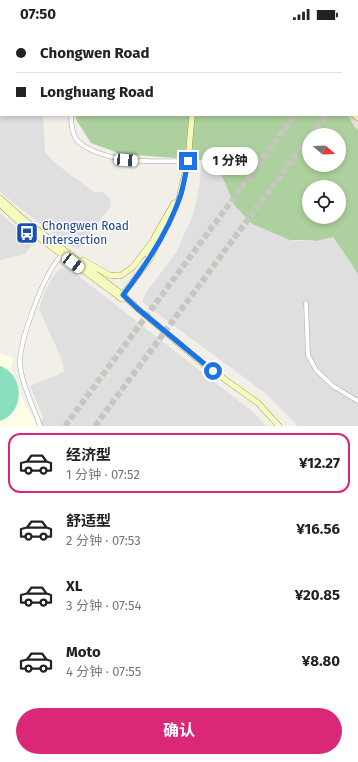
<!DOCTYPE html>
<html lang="zh">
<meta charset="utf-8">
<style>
:root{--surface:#fff;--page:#f6f6f6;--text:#222;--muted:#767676;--line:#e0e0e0;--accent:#db2777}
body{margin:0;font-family:"Fira Sans","Noto Sans SC",sans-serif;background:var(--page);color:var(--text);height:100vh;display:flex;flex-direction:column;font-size:15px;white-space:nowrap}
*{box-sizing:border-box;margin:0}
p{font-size:13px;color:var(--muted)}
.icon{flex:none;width:22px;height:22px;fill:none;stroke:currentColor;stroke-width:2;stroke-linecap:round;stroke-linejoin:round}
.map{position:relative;height:398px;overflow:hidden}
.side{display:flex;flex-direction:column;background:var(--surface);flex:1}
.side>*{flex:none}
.hud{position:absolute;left:0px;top:0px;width:358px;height:88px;box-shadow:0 2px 6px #0003;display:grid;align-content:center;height:88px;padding:0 16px;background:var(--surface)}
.needle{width:26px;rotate:109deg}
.controls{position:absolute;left:302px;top:100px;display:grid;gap:8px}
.controls a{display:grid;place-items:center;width:44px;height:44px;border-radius:50%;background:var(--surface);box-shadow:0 2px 6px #0003;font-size:20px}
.end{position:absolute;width:18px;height:18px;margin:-9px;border:5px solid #1a73e8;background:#fff;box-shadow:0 0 0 2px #fff}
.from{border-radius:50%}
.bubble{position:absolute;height:28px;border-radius:14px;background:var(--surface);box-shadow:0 2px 6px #0003;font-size:13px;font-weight:700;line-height:28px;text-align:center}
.car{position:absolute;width:12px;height:24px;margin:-12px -6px;border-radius:5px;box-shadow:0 0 3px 1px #0007;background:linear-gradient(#fff 24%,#345 0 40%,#fff 0 76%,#345 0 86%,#fff 0)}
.hud b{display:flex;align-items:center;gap:14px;height:38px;font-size:15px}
.hud b+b{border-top:1px solid var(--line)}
.hud i{width:10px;height:10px;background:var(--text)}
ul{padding:7px 0 0;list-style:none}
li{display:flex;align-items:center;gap:12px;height:60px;margin:0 8px 6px;padding:0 8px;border:2px solid transparent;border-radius:12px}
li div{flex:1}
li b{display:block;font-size:15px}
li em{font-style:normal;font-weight:700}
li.current{border-color:var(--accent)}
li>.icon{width:36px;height:36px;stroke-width:1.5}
.primary-button{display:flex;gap:8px;margin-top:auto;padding:8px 16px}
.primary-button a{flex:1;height:46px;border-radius:24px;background:var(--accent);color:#fff;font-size:16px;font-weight:700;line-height:46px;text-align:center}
.status{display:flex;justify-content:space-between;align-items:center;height:28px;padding:0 20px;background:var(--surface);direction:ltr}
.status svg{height:11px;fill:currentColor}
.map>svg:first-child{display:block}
</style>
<div class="status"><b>07:50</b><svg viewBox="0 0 49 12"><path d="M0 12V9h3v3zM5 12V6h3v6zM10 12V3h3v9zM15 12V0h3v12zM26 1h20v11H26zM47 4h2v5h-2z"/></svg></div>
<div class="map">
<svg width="358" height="398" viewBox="0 0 358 398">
<rect width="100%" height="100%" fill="#f2efe9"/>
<path fill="#e0dfdf" d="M0,12L1,87H43L45,124L55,135L94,164H103L110,170L111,178L79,220L67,217L0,164Z
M211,126H214L222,138L221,146L252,196L295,213L309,212L316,213L333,209L353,238L358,247V398H298L265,365L142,274L147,263L176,225L194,184L199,159L202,132Z
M0,185L34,215L25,226L0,232Z
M67,239L253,384L266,398H39L43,389L30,358L64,344L62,332L39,281L43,268L52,250L60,241Z"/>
<path fill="#f2dad9" d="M313,0H358V102L354,98L348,87H357V1H312Z"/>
<path fill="#ffffe5" d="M0,325L13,330L11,340L22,369L37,398H0Z"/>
<path fill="#add19e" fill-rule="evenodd" d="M75,87H348L354,98L358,102V247L353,238L333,209L316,213L309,212H290L252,196L235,178L221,146L222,138L214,126H211L202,132L121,126L91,115L77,93ZM309,107H339V137H309ZM309,159H339V189H309Z"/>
<path fill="#88e0be" d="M0,338C21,345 25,374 9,388C6,390 3,392 0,393Z"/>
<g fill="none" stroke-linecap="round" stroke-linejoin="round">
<path stroke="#c8c6c1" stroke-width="6" stroke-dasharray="6 3" stroke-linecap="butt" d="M357,3L358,2
M357,45L358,43
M311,107L326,87
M65,398L295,87
M95,398L309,109"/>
<g stroke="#a9a9a9" stroke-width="5">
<path id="minor" d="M16,0L17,1
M71,87C71,95 72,104 76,111C81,118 89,121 96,124C128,136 155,133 188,133
M306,275L308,327L316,342L333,358L358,373
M40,398C34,378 22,359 20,337C18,317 40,260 51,242C54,236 59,230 64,225"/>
</g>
<g stroke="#707d05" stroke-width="6">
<path id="secondary" d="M323,1L324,0
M357,49L358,48
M354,87L358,90
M0,170L21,189L123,267L138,281L202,335L258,375L279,398
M0,176L22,197L122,271
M148,228L155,208L174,175
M83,232L109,247L120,248L133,239L151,215
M120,270L150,231L179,171L188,133L192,87"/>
</g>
<use href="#minor" stroke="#fff" stroke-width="4"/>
<use href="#secondary" stroke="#f7fabf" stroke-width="5.5"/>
</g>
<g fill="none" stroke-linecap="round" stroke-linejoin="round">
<path stroke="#1a73e8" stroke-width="5" d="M188,133C186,144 184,155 181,166C169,203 147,236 123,267L138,281L213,343"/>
</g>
<defs>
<g id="bus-square" transform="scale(1.15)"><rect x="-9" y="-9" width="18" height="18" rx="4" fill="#1a4fb4" stroke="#fff"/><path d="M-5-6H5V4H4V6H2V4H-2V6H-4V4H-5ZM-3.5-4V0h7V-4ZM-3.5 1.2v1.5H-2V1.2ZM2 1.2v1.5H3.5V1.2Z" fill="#fff"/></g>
</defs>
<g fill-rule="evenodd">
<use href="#bus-square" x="27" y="205"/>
</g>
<g text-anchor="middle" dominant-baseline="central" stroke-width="3" stroke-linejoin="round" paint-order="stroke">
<g font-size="12" fill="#164399" stroke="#fff" text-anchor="start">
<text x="42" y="198">Chongwen Road<tspan x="42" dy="14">Intersection</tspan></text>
</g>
</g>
</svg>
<div class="controls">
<a><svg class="needle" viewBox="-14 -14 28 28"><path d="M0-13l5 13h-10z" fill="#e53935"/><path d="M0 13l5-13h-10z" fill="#767676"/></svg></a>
<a><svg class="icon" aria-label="locate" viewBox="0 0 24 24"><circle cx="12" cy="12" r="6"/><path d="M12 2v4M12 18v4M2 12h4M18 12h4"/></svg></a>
</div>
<i class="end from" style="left:213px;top:343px"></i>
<i class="end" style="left:188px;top:133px"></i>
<div class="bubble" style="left:202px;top:119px;width:56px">1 分钟</div>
<i class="car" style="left:126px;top:132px;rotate:94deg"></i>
<i class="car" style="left:73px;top:235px;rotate:127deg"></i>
<div class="hud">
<b><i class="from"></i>Chongwen Road</b>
<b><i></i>Longhuang Road</b>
</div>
</div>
<section class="side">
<ul>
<li class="current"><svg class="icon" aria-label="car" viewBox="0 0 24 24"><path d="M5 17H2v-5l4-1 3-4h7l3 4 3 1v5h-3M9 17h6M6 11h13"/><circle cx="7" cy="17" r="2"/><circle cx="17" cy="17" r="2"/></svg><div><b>经济型</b><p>1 分钟 · 07:52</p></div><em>¥12.27</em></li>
<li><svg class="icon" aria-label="car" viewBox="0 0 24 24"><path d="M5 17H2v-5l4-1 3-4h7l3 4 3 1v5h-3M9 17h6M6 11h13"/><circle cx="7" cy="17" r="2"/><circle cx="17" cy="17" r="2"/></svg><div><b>舒适型</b><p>2 分钟 · 07:53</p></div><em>¥16.56</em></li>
<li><svg class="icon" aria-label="car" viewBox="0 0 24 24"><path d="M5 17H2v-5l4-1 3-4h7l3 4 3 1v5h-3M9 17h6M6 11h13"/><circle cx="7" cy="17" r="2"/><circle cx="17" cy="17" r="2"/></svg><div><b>XL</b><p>3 分钟 · 07:54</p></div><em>¥20.85</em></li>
<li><svg class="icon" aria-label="car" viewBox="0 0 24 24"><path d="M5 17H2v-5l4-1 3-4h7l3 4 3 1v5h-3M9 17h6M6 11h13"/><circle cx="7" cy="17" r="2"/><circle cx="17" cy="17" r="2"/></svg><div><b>Moto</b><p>4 分钟 · 07:55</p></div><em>¥8.80</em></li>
</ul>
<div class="primary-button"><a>确认</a></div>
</section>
